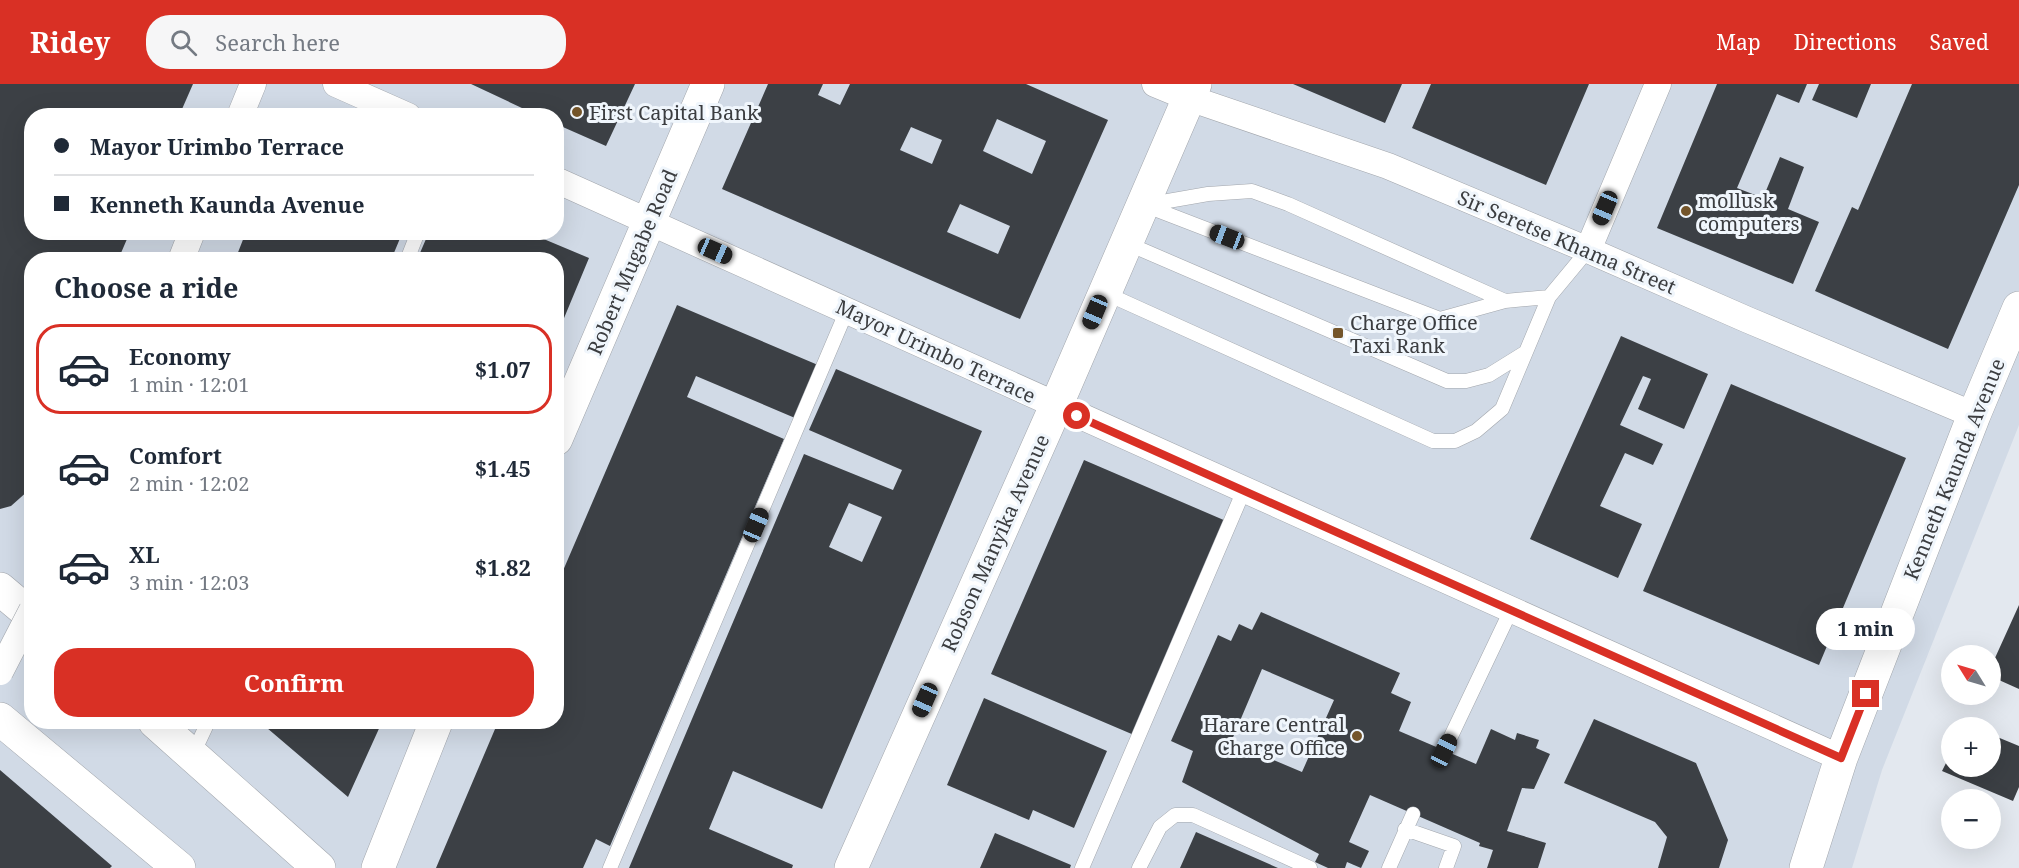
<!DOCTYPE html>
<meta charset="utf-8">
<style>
:root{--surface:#fff;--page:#f6f6f7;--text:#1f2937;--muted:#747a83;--line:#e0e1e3;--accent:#d93025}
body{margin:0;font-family:"Noto Serif",serif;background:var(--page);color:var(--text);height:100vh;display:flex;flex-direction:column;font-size:22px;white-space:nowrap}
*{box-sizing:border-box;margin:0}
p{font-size:20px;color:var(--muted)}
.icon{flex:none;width:33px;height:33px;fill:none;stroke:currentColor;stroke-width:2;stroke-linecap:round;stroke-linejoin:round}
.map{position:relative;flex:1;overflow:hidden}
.side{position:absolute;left:24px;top:168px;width:540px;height:477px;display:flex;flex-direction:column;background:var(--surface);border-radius:24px;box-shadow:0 6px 24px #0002}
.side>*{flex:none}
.top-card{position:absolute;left:24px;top:24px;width:540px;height:132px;border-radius:24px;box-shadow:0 6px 24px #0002;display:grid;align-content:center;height:132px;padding:0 30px;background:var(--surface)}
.needle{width:39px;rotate:307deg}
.tools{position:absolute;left:1941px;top:561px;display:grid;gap:12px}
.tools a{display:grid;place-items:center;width:60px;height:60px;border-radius:50%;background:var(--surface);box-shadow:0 6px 24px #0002;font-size:30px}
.end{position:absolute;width:27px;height:27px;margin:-14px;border:8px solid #d93025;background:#fff;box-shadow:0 0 0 3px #fff}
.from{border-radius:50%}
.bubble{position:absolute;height:42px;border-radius:21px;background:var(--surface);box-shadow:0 6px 24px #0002;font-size:20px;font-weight:700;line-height:42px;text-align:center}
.car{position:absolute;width:18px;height:36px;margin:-18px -9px;border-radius:8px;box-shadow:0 0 4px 2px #0007;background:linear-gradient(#222 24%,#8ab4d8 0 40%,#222 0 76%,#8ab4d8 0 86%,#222 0)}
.top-card b{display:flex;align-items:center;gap:21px;height:57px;font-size:22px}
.top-card b+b{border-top:2px solid var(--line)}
.top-card i{width:15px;height:15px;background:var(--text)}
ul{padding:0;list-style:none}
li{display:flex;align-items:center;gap:18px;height:90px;margin:0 12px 9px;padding:0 18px;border:3px solid transparent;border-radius:24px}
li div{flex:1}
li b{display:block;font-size:22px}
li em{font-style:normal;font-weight:700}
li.active{border-color:var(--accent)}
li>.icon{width:54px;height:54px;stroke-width:1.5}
h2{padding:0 30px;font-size:27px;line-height:72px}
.primary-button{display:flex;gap:12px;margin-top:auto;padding:12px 30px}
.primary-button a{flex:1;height:69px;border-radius:24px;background:var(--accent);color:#fff;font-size:24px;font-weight:700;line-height:69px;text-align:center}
header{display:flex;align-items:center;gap:36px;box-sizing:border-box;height:84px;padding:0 30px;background:var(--accent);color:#fff}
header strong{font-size:28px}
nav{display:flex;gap:33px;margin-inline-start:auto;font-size:21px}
.search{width:420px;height:54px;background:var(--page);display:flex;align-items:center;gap:15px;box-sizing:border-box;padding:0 21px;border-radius:24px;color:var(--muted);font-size:22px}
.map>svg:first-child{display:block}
</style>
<header>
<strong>Ridey</strong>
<div class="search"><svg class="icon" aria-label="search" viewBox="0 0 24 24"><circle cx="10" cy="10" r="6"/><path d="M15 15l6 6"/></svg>Search here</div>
<nav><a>Map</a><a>Directions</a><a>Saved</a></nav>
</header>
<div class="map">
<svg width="2019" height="784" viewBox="0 0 2019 784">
<rect width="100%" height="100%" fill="#e3e8ef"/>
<path fill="#d1dae6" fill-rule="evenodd" d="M0,0H2019V341L1882,686L1852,784H0ZM32,32H556V148H32ZM32,176H556V638H32Z"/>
<path fill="#3c4045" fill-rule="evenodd" d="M0,0H193L179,32H32V148H130L118,176H32V387L29,406L11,422L0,425Z
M471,0H635L606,62L556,40V32H539Z
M768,0H823L818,11L840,21L850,0H1026L1108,36L1020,235L722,105ZM997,35L1046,57L1032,90L983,67ZM911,43L942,56L932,80L900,66ZM960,120L1010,142L998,170L947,148Z
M1293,0H1402L1385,39Z
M1431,0H1589L1546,101L1412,44Z
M1717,0H1807L1799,19L1777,10L1737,104L1763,114L1780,73L1804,83L1788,125L1819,138L1793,200L1657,144Z
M1819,0H1871L1857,34L1812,16Z
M1912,0H2019V101L1948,265L1815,207L1852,123L1858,126Z
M246,148H397V150L401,152L391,176H235Z
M429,148H527L589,174L557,251L556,176H417Z
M677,221L818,281L795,334L696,292L687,313L784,355L610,762L596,755L583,784H436L498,638H556V503Z
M1621,252L1708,290L1684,345L1638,325L1651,295L1643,292L1620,341L1663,360L1653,381L1625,369L1600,422L1642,440L1618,494L1530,455Z
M836,285L982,347L822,725L733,687L709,745L793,781L792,784H629L804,370L893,406L902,386L809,346ZM849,419L882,433L862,478L829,463Z
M1731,300L1906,374L1819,581L1643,507Z
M1084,376L1226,437L1134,651L991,590Z
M2019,521V605L1990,592V585Z
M1261,528L1400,589L1391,609L1411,618L1399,647L1476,680L1491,645L1515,656L1517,649L1539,656L1536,664L1550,670L1534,705L1522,704L1507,747L1546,759L1538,784H1487L1493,766L1479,762L1480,759L1370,711L1349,758L1369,767L1361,784L1347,778L1345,784H1328L1315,778L1319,770L1182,698L1193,667L1171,657L1218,551L1231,557L1239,540L1252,546ZM1262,585L1334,616L1302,688L1231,658Z
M984,614L1107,667L1074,744L1033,726L1029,736L947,701Z
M1594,635L1696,679L1728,756L1719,784H1658L1667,753L1655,738L1564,699Z
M260,638H382L348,713Z
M1990,650L2019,662V703L2013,717L1942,687L1952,667V682H1990Z
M0,686L112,782L110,784H0Z
M1196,748L1278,784H1180Z
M995,749L1071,781L1070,784H980Z"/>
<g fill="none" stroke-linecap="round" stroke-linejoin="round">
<g stroke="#a2a6ac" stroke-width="15">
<path id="lane" d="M1144,121L1440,235L1505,217
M1145,121L1208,110L1252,107L1288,120L1505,217L1549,213
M1126,159L1447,297H1466L1489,291L1526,268
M407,176L418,148
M1105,209L1433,357H1455L1476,347L1502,325L1549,213L1588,166
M1444,667L1511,526
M193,670L208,638
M1405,745L1454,762L1446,784
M610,784L847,226
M1082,784L1244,406
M1139,784L1160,743L1175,731H1193L1310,784
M1389,784L1413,730"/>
</g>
<g stroke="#a2a6ac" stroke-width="27">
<path id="street" d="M336,0L408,32
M1155,0L1189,14L1388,82L1588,166L1748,236L1974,331
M240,32L253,0
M556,96L1841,674
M1588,166L1658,0
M181,176L192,148"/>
</g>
<g stroke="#a2a6ac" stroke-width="34">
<path id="secondary" d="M556,355L708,0
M378,784L436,638
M851,784L1056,322L1195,0
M1806,784L1841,674L1974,331L2019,224"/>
</g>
<g stroke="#a2a6ac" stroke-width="34">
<path id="primary" d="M0,505L32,532
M0,635L179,784
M155,638L319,784"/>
</g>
<use href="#lane" stroke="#fff" stroke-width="14"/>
<use href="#street" stroke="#fff" stroke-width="26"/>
<use href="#secondary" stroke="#fff" stroke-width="33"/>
<use href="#primary" stroke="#fff" stroke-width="33"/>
<g stroke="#a2a6ac" stroke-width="27" stroke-linecap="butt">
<path id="street-bridge" d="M0,588L32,526"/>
</g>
<use href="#street-bridge" stroke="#fff" stroke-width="26"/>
</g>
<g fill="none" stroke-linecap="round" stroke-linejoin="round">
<path stroke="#d93025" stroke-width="8" d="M1077,332L1841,674L1866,610"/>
</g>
<g fill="#74552a" stroke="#f0f6fc" stroke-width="2">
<circle cx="577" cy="28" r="6"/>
<circle cx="1686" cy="127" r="6"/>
<rect x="1332" y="243" width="12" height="12" rx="3"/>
<circle cx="1357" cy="652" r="6"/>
</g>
<g text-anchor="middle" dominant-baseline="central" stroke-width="6" stroke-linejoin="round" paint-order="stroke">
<g font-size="20" fill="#3b3d40" stroke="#f0f6fc" text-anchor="start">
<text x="589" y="28">First Capital Bank</text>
<text x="1698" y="116">mollusk<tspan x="1698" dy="23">computers</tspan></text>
<text x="1350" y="238">Charge Office<tspan x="1350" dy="23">Taxi Rank</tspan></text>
<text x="1345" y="640" text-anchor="end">Harare Central<tspan x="1345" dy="23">Charge Office</tspan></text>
</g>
<g font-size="20" fill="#3b3d40" stroke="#f0f6fc">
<text transform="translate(1567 158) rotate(23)">Sir Seretse Khama Street</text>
<text transform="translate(632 178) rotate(-67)">Robert Mugabe Road</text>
<text transform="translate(936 267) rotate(25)">Mayor Urimbo Terrace</text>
<text transform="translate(1954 385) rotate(-68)">Kenneth Kaunda Avenue</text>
<text transform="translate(995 459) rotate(-66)">Robson Manyika Avenue</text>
</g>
</g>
</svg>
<div class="tools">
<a><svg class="needle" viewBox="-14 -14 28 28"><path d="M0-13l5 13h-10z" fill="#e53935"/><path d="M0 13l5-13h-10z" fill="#747a83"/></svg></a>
<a>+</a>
<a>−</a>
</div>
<i class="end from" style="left:1077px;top:332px"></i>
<i class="end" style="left:1866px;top:610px"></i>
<div class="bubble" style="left:1816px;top:524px;width:99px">1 min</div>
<i class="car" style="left:1605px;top:124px;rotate:203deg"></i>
<i class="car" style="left:1227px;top:153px;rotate:291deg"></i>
<i class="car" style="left:715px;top:167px;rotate:114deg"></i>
<i class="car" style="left:1095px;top:228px;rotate:203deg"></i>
<i class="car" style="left:756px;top:441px;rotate:23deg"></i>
<i class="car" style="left:925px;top:616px;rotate:204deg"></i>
<i class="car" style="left:1444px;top:667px;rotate:26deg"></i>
<div class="top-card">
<b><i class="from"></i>Mayor Urimbo Terrace</b>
<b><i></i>Kenneth Kaunda Avenue</b>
</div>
<section class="side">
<h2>Choose a ride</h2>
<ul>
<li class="active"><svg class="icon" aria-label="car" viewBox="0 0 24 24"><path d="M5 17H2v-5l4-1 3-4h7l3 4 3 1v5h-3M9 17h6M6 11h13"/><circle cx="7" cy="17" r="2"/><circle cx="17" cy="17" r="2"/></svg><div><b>Economy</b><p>1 min · 12:01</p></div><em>$1.07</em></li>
<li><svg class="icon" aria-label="car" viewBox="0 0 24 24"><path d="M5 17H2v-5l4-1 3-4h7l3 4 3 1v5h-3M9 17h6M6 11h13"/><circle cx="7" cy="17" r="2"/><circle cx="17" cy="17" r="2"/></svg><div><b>Comfort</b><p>2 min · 12:02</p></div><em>$1.45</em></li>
<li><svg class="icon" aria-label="car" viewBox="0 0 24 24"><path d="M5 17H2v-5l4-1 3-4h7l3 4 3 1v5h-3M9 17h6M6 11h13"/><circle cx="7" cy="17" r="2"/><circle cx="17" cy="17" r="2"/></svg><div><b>XL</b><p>3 min · 12:03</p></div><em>$1.82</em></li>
</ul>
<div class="primary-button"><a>Confirm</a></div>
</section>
</div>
